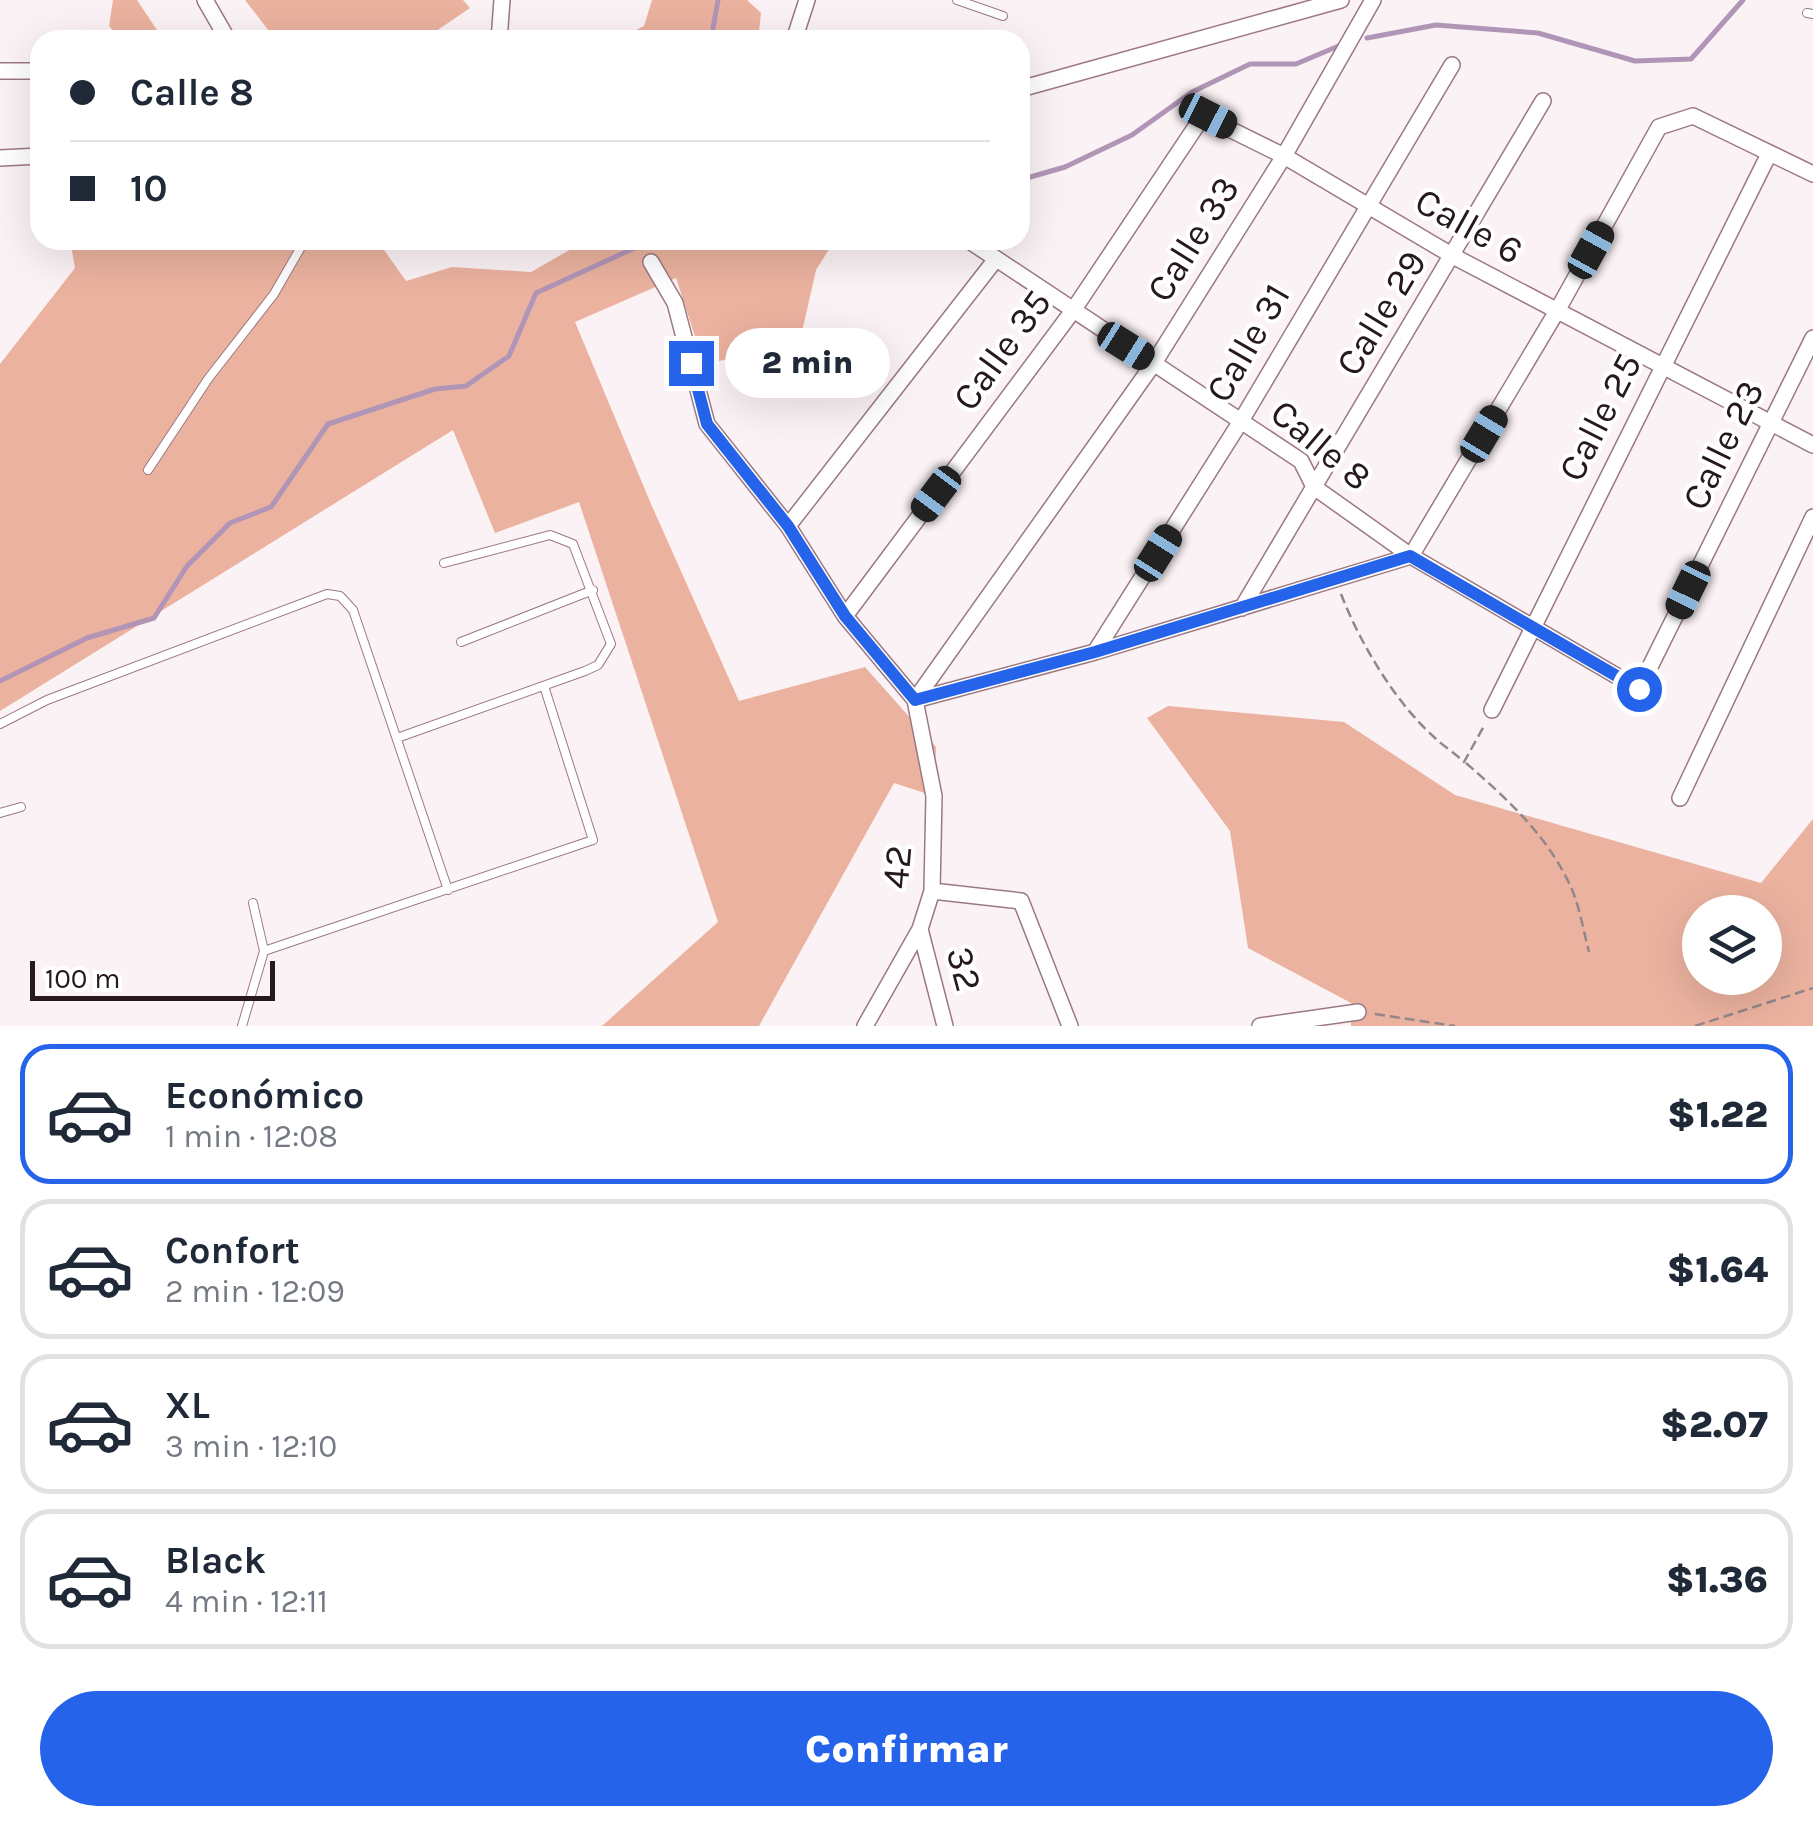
<!DOCTYPE html>
<html lang="es">
<meta charset="utf-8">
<style>
:root{--surface:#fff;--page:#f6f6f7;--text:#1f2937;--muted:#747a83;--line:#e0e1e3;--accent:#2563eb}
body{margin:0;font-family:Karla,sans-serif;background:var(--page);color:var(--text);height:100vh;display:flex;flex-direction:column;font-size:38px;white-space:nowrap}
*{box-sizing:border-box;margin:0}
p{font-size:32px;color:var(--muted)}
.icon{flex:none;width:55px;height:55px;fill:none;stroke:currentColor;stroke-width:2;stroke-linecap:round;stroke-linejoin:round}
.map{position:relative;height:1026px;overflow:hidden}
.sheet{display:flex;flex-direction:column;background:var(--surface);flex:1}
.sheet>*{flex:none}
.top-card{position:absolute;left:30px;top:30px;width:1000px;height:220px;border-radius:30px;box-shadow:0 10px 40px #0002;display:grid;align-content:center;height:220px;padding:0 40px;background:var(--surface)}
.tools{position:absolute;left:1682px;top:895px;display:grid;gap:20px}
.tools a{display:grid;place-items:center;width:100px;height:100px;border-radius:50%;background:var(--surface);box-shadow:0 10px 40px #0002;font-size:50px}
.scale{position:absolute;left:30px;bottom:25px;width:245px;box-sizing:border-box;padding-left:10px;border:5px solid #26181d;border-top:0;font-size:28px;line-height:35px;white-space:nowrap;color:#26181d;-webkit-text-stroke:8px #fff;paint-order:stroke}
.end{position:absolute;width:45px;height:45px;margin:-22px;border:12px solid #2563eb;background:#fff;box-shadow:0 0 0 5px #fff}
.from{border-radius:50%}
.bubble{position:absolute;height:70px;border-radius:35px;background:var(--surface);box-shadow:0 10px 40px #0002;font-size:32px;font-weight:800;line-height:70px;text-align:center}
.car{position:absolute;width:30px;height:60px;margin:-30px -15px;border-radius:12px;box-shadow:0 0 8px 2px #0007;background:linear-gradient(#222 24%,#8ab4d8 0 40%,#222 0 76%,#8ab4d8 0 86%,#222 0)}
.top-card b{display:flex;align-items:center;gap:35px;height:95px;font-size:38px}
.top-card b+b{border-top:2px solid var(--line)}
.top-card i{width:25px;height:25px;background:var(--text)}
ul{padding:18px 0 0;list-style:none}
li{display:flex;align-items:center;gap:30px;height:140px;margin:0 20px 15px;padding:0 20px;border:5px solid var(--line);border-radius:30px}
li div{flex:1}
li b{display:block;font-size:38px}
li em{font-style:normal;font-weight:800}
li.current{border-color:var(--accent)}
li>.icon{width:90px;height:90px;stroke-width:1.5}
.cta{display:flex;gap:20px;margin-top:auto;padding:20px 40px}
.cta a{flex:1;height:115px;border-radius:60px;background:var(--accent);color:#fff;font-size:40px;font-weight:800;line-height:115px;text-align:center}
.map>svg:first-child{display:block}
</style>
<div class="map">
<svg width="1813" height="1026" viewBox="0 0 1813 1026">
<rect width="100%" height="100%" fill="#fbf2f5"/>
<path fill="#ebb29f" fill-rule="evenodd" d="M113,0H137L159,33L170,40H122L109,26Z
M245,0H463L470,8L423,40H276Z
M652,0H747L761,13L758,40H617L644,26Z
M70,240H377L406,281L452,267L531,272L587,240H835L816,270L799,345L704,364L676,278L575,322L651,504L739,701L865,667L936,747L934,796L894,783L759,1026H602L718,922L579,502L495,533L453,430L0,711V364L75,268Z
M1168,706L1344,722L1455,795L1761,883L1813,819V1026H1351V1003L1248,948L1230,831L1147,718ZM1700,912H1765V978H1700Z"/>
<g fill="none" stroke-linecap="round" stroke-linejoin="round">
<path stroke="#b195b7" stroke-width="5" d="M1367,38L1436,25L1538,33L1635,61L1691,59L1743,0
M711,40L718,0
M1020,180L1065,167L1132,135L1192,92L1250,64H1296L1341,45
M0,681L87,638L154,618L187,566L230,523L271,507L328,424L435,389L466,386L509,356L536,293L652,240"/>
<g stroke="#9c7883" stroke-width="10">
<path id="lane" d="M957,0L1003,16
M1807,13L1813,14
M148,470L208,379L274,294L305,240
M461,642L593,590
M0,724L47,700L327,594L340,596L353,610L448,890
M397,738L585,671L598,665L611,644L573,544L550,535L444,563
M0,813L21,807
M253,903L264,951
M242,1026L264,951L593,840L544,686"/>
</g>
<g stroke="#9c7883" stroke-width="18">
<path id="street" d="M205,0L228,40
M499,40L502,0
M794,40L807,0
M0,71H40
M1020,89L1341,0
M0,158L40,156
M968,240L1301,461L1314,487L1411,556L1639,689L1813,338
M651,262L675,303L707,424L788,526L845,616L915,700L934,796L932,891L920,929L865,1026
M788,526L996,259
M1242,608L1543,101
M845,616L1072,312L1203,116L1284,156L1453,256L1813,445
M1095,652L1241,421L1452,65
M915,700L1095,652L1411,556L1557,311L1659,127L1693,116L1813,174
M915,700L1154,363L1284,156L1373,0
M1492,710L1769,154
M1680,798L1813,517
M932,891L1021,901L1070,1026
M920,929L945,1026
M1260,1026L1358,1012"/>
</g>
<path stroke="#92868a" stroke-width="2.5" stroke-dasharray="10 5" stroke-linecap="butt" d="M632,240L641,250
M1341,594C1360,643 1395,702 1434,737C1443,746 1455,753 1464,762L1484,726
M1466,763C1506,798 1545,833 1569,883C1579,903 1583,929 1589,952
M1375,1014L1455,1026
M1695,1026L1813,988"/>
<use href="#lane" stroke="#fff" stroke-width="8"/>
<use href="#street" stroke="#fff" stroke-width="15"/>
</g>
<g fill="none" stroke-linecap="round" stroke-linejoin="round">
<path stroke="#2563eb" stroke-width="12" d="M691,363L707,424L788,526L845,616L915,700L1095,652L1410,556L1639,689"/>
</g>
<g text-anchor="middle" dominant-baseline="central" stroke-width="8" stroke-linejoin="round" paint-order="stroke">
<g font-size="38" fill="#26181d" stroke="#fff">
<text transform="translate(1469 226) rotate(29)">Calle 6</text>
<text transform="translate(1193 239) rotate(-58)">Calle 33</text>
<text transform="translate(1381 313) rotate(-59)">Calle 29</text>
<text transform="translate(1248 343) rotate(-60)">Calle 31</text>
<text transform="translate(1002 350) rotate(-54)">Calle 35</text>
<text transform="translate(1600 417) rotate(-63)">Calle 25</text>
<text transform="translate(1321 445) rotate(40)">Calle 8</text>
<text transform="translate(1723 445) rotate(-64)">Calle 23</text>
<text transform="translate(897 867) rotate(-85)">42</text>
<text transform="translate(964 969) rotate(75)">32</text>
</g>
</g>
</svg>
<div class="tools">
<a><svg class="icon" aria-label="layers" viewBox="0 0 24 24"><path d="M12 4l9 5-9 5-9-5zM3 14l9 5 9-5"/></svg></a>
</div>
<div class="scale">100 m</div>
<i class="end from" style="left:1639px;top:689px"></i>
<i class="end" style="left:691px;top:363px"></i>
<div class="bubble" style="left:725px;top:328px;width:165px">2 min</div>
<i class="car" style="left:1208px;top:116px;rotate:117deg"></i>
<i class="car" style="left:1591px;top:250px;rotate:29deg"></i>
<i class="car" style="left:1126px;top:346px;rotate:122deg"></i>
<i class="car" style="left:1484px;top:434px;rotate:31deg"></i>
<i class="car" style="left:936px;top:494px;rotate:217deg"></i>
<i class="car" style="left:1158px;top:553px;rotate:32deg"></i>
<i class="car" style="left:1688px;top:590px;rotate:206deg"></i>
<div class="top-card">
<b><i class="from"></i>Calle 8</b>
<b><i></i>10</b>
</div>
</div>
<section class="sheet">
<ul>
<li class="current"><svg class="icon" aria-label="car" viewBox="0 0 24 24"><path d="M5 17H2v-5l4-1 3-4h7l3 4 3 1v5h-3M9 17h6M6 11h13"/><circle cx="7" cy="17" r="2"/><circle cx="17" cy="17" r="2"/></svg><div><b>Económico</b><p>1 min · 12:08</p></div><em>$1.22</em></li>
<li><svg class="icon" aria-label="car" viewBox="0 0 24 24"><path d="M5 17H2v-5l4-1 3-4h7l3 4 3 1v5h-3M9 17h6M6 11h13"/><circle cx="7" cy="17" r="2"/><circle cx="17" cy="17" r="2"/></svg><div><b>Confort</b><p>2 min · 12:09</p></div><em>$1.64</em></li>
<li><svg class="icon" aria-label="car" viewBox="0 0 24 24"><path d="M5 17H2v-5l4-1 3-4h7l3 4 3 1v5h-3M9 17h6M6 11h13"/><circle cx="7" cy="17" r="2"/><circle cx="17" cy="17" r="2"/></svg><div><b>XL</b><p>3 min · 12:10</p></div><em>$2.07</em></li>
<li><svg class="icon" aria-label="car" viewBox="0 0 24 24"><path d="M5 17H2v-5l4-1 3-4h7l3 4 3 1v5h-3M9 17h6M6 11h13"/><circle cx="7" cy="17" r="2"/><circle cx="17" cy="17" r="2"/></svg><div><b>Black</b><p>4 min · 12:11</p></div><em>$1.36</em></li>
</ul>
<div class="cta"><a>Confirmar</a></div>
</section>
